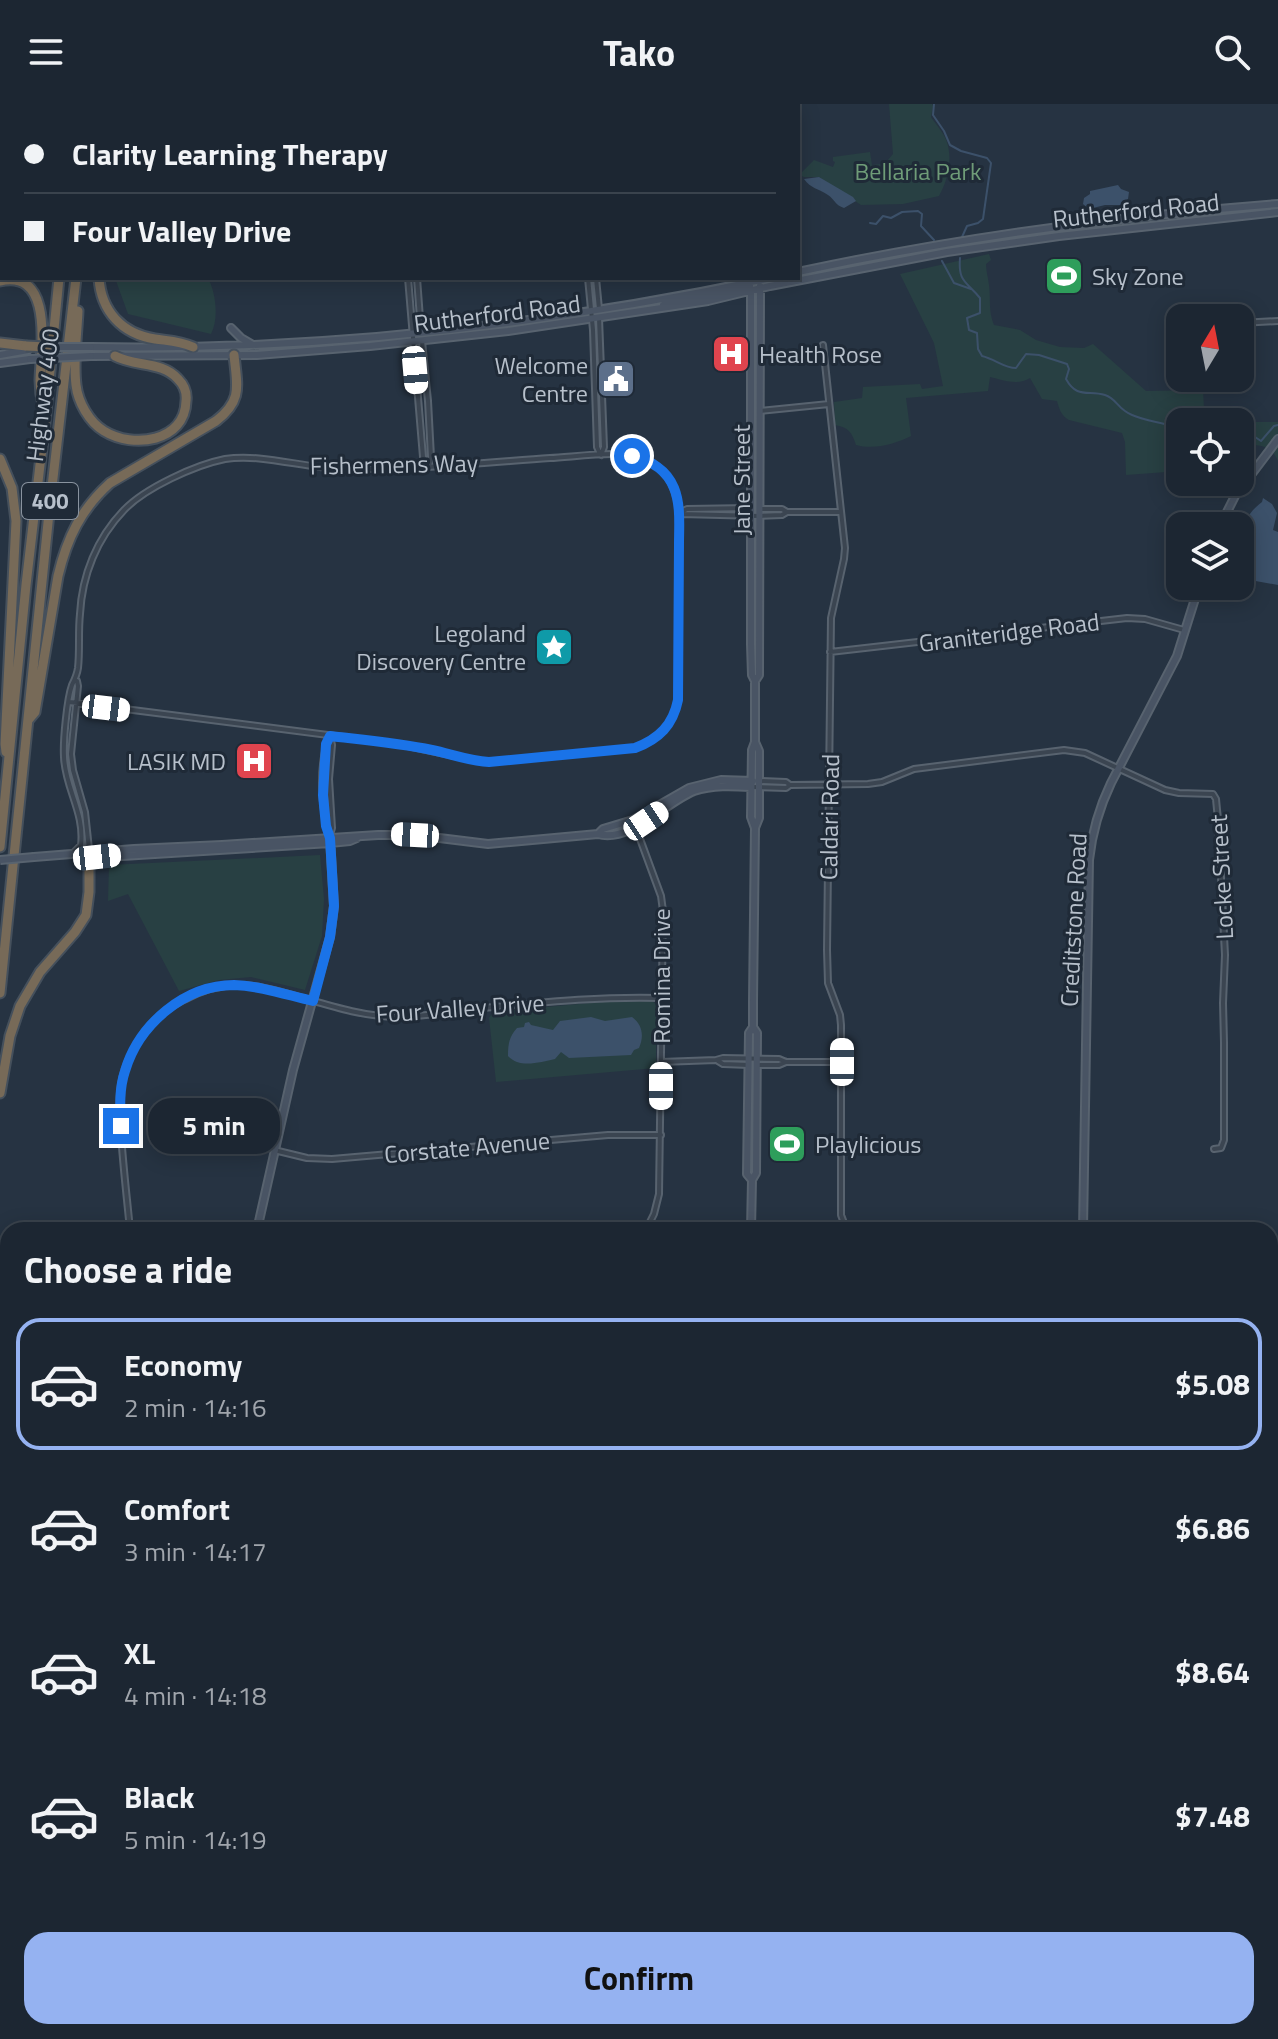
<!DOCTYPE html>
<meta charset="utf-8">
<style>
:root{--surface:#1c2632;--page:#252e3a;--text:#f1f3f6;--muted:#a0a5ac;--line:#3a434d;--accent:#95b2f1}
body{margin:0;font-family:"Titillium Web",sans-serif;background:var(--page);color:var(--text);height:100vh;display:flex;flex-direction:column;font-size:30px;white-space:nowrap}
*{box-sizing:border-box;margin:0}
p{font-size:26px;color:var(--muted)}
.icon{flex:none;width:44px;height:44px;fill:none;stroke:currentColor;stroke-width:2;stroke-linecap:round;stroke-linejoin:round}
.map{position:relative;flex:1;overflow:hidden}
.details{position:absolute;left:0px;top:1118px;width:1278px;height:818px;display:flex;flex-direction:column;background:var(--surface);border-radius:24px 24px 0 0;box-shadow:0 4px 20px #0003,0 0 0 2px var(--line)}
.details>*{flex:none}
.banner{position:absolute;left:0px;top:0px;width:800px;height:176px;box-shadow:0 4px 20px #0003,0 0 0 2px var(--line);display:grid;align-content:center;height:176px;padding:0 24px;background:var(--surface)}
.needle{width:52px;rotate:10deg}
.tools{position:absolute;left:1166px;top:200px;display:grid;gap:16px}
.tools a{display:grid;place-items:center;width:88px;height:88px;border-radius:16px;background:var(--surface);box-shadow:0 4px 20px #0003,0 0 0 2px var(--line);font-size:40px}
.end{position:absolute;width:36px;height:36px;margin:-18px;border:10px solid #1a73e8;background:#fff;box-shadow:0 0 0 4px #fff}
.from{border-radius:50%}
.bubble{position:absolute;height:56px;border-radius:24px;background:var(--surface);box-shadow:0 4px 20px #0003,0 0 0 2px var(--line);font-size:26px;font-weight:700;line-height:56px;text-align:center}
.car{position:absolute;width:24px;height:48px;margin:-24px -12px;border-radius:10px;box-shadow:0 0 6px 2px #0007;background:linear-gradient(#fff 24%,#345 0 40%,#fff 0 76%,#345 0 86%,#fff 0)}
.banner b{display:flex;align-items:center;gap:28px;height:76px;font-size:30px}
.banner b+b{border-top:2px solid var(--line)}
.banner i{width:20px;height:20px;background:var(--text)}
ul{padding:0;list-style:none}
li{display:flex;align-items:center;gap:24px;height:132px;margin:0 16px 12px;padding:0 8px;border:4px solid transparent;border-radius:24px}
li div{flex:1}
li b{display:block;font-size:30px}
li em{font-style:normal;font-weight:700}
li.current{border-color:var(--accent)}
li>.icon{width:72px;height:72px;stroke-width:1.5}
h2{padding:0 24px;font-size:36px;line-height:96px}
.primary-button{display:flex;gap:16px;margin-top:auto;padding:16px 24px}
.primary-button a{flex:1;height:92px;border-radius:24px;background:var(--accent);color:#111;font-size:32px;font-weight:700;line-height:92px;text-align:center}
header{display:flex;justify-content:space-between;align-items:center;height:104px;padding:0 24px;background:var(--surface);font-size:36px;font-weight:700}
.map>svg:first-child{display:block}
</style>
<header><svg class="icon" aria-label="menu" viewBox="0 0 24 24"><path d="M4 6h16M4 12h16M4 18h16"/></svg>Tako<svg class="icon" aria-label="search" viewBox="0 0 24 24"><circle cx="10" cy="10" r="6"/><path d="M15 15l6 6"/></svg></header>
<div class="map">
<svg width="1278" height="1935" viewBox="0 0 1278 1935">
<rect width="100%" height="100%" fill="#263342"/>
<path fill="#284043" d="M509,0H750V2H511Z
M889,0H932L933,2L931,13C937,22 946,31 948,42C952,59 947,78 939,92L903,100L861,101L819,73H804L799,71L814,56L833,63L835,58L833,57V53L870,48L872,61L881,60L882,58L887,57L893,50Z
M989,150L991,156L986,160C986,167 988,173 989,181C991,195 988,207 994,221L1020,226L1036,236L1060,243L1084,244L1093,240L1146,287L1203,286L1204,304L1215,316L1224,318H1180V367L1126,371L1125,338L1122,329L1069,316C1061,312 1059,304 1057,297L1042,295L1030,274C1018,282 1003,276 990,273L988,287L906,294L911,332C895,340 874,346 856,341C852,328 848,323 835,321L834,298L862,294L863,283L920,280L922,285L943,282L934,239L900,170Z
M115,174H208C216,189 219,215 211,230L128,210Z
M1240,318H1278V357C1269,337 1259,344 1240,338Z
M320,751L324,795L322,832L305,886L251,873L219,876L179,887L128,790L108,797L109,761Z
M612,897H652L656,900V964L496,978L489,914L493,908Z
M8,1216V1274L0,1275V1219Z
M1270,1384L1278,1385L1275,1419L1278,1433V1630L1273,1629L1270,1615Z"/>
<path fill="#3c516a" d="M819,73L853,93L856,97L844,104C835,101 835,96 828,91C818,84 811,85 804,75Z
M1118,81L1121,85L1129,88L1128,95L1122,99V101H1105L1089,105L1083,100L1084,94L1090,90V87Z
M1263,394L1272,400L1277,409L1273,426L1278,428V481L1250,476L1245,468L1240,473C1240,444 1236,417 1262,398Z
M591,913L605,917L632,913C643,921 644,933 639,944L634,946L631,951L569,954L561,948L555,955C540,958 520,965 508,952C508,940 509,933 517,924L524,923L525,919L529,918L531,921L553,926L560,917Z"/>
<g fill="none" stroke-linecap="round" stroke-linejoin="round">
<path stroke="#3c516a" stroke-width="2" d="M934,0L933,11L944,27L950,41L961,47L987,54L991,59L983,115L978,119L967,122L962,133
M683,2V0
M870,119L876,120L883,112L891,114L902,108L918,107L922,110L921,122L934,136
M960,154C958,178 966,177 980,194V209L967,214L969,226L977,229L978,245L982,252C995,255 1004,264 1016,264L1026,250L1039,251L1067,260L1069,265L1066,275C1077,295 1088,286 1105,291C1115,294 1117,302 1125,307C1137,316 1165,319 1180,324
M942,157L954,179L971,185
M1240,326L1249,329L1261,337L1274,322L1278,321
M0,1460L3,1464L7,1515
M8,1554V1555
M10,1935L11,1928"/>
<g stroke="#58636f" stroke-width="8">
<path id="street" d="M336,0L338,2
M418,0L421,2
M500,0L502,2
M35,2V0
M259,2L261,0
M328,2L329,0
M462,2L464,0
M0,108L2,106
M408,174L423,353L429,362
M417,174L421,228
M588,174L593,226L597,343L600,350
M596,174L599,205
M599,214L604,343L601,351
M1240,219L1278,217
M422,237L428,297L431,353L429,362
M823,241L845,444L844,455L831,514L827,846L828,879L840,911L841,921V1111L844,1119L848,1125
M760,307L829,300
M760,405H782L787,408H841
M679,409L687,405L751,404
M681,410L759,412L782,411L787,408
M830,548L1127,514L1145,515L1184,526
M77,577L78,582L71,650L73,666L85,708L89,745
M70,598L398,640L478,657H500L635,644C659,635 673,622 678,596L679,409C677,386 668,366 646,355C625,345 575,353 550,354C482,359 413,366 345,365C306,365 263,349 225,355C195,361 145,384 124,406C97,434 82,471 80,510C78,528 80,546 78,564C77,571 75,575 72,581C67,595 63,637 64,653C65,684 85,709 81,741L73,749
M330,633L332,641L329,675L332,724L330,731
M759,677L786,678L790,681L868,680L882,678L914,665L1064,646L1085,649L1165,686L1179,689L1213,690L1216,695L1218,716L1225,851L1223,899L1224,938V1036L1221,1044L1214,1045
M751,683L786,684L790,681
M636,724L661,792L663,807L659,1090L654,1110L646,1126
M330,734C321,707 318,658 330,632
M718,957L723,960L749,961
M661,958L716,956L723,954L779,955L786,958H842
M757,961H779L786,958
M274,1046L307,1054L332,1055L608,1031H661
M130,1126C127,1094 123,1062 121,1029C120,1016 119,1000 120,987C124,950 151,912 184,896C208,883 233,878 260,883C305,892 349,912 396,913C422,913 448,908 474,905C537,899 599,892 662,894
M145,1935V1928
M598,1935V1928
M849,1935V1928"/>
</g>
<g stroke="#58636f" stroke-width="10">
<path id="secondary" d="M759,2V0
M798,168C956,134 1117,112 1278,100
M751,186V540L752,571L755,577V638L752,646L751,713L755,724
M663,201L750,182
M231,224L241,234L253,241
M91,243C319,247 548,221 771,174
M0,251L28,246
M91,252L257,251L370,242L508,227L708,197L770,182L947,148L1059,132L1278,108
M0,259L30,255
M1220,422L1235,392L1278,335
M755,577L759,571L760,182
M598,730L603,725L633,716L689,684L721,676L753,677
M34,753L134,745L222,741L378,731H415L488,740L598,730C630,739 666,698 694,687C713,681 732,682 751,683
M90,754L330,739L350,737L357,734
M752,1076L747,1070L749,929L753,923
M257,1126L293,966L330,833L334,802L330,734
M751,1126L752,1076L756,1069L757,929L753,923V897L755,724L759,714V647L755,638
M1083,1126L1089,756C1092,728 1099,704 1111,679L1177,552L1199,482
M0,1531L8,1530
M0,1538L8,1537
M309,1935L310,1928
M736,1935V1928
M1097,1935L1098,1928"/>
</g>
<g stroke="#45505c" stroke-width="13">
<path id="highway" d="M67,2V0
M78,2V0
M94,2L95,0
M107,2V0
M0,154L2,152
M99,174C101,207 122,230 155,235C169,237 180,237 193,243
M0,177C54,165 41,245 40,276C40,284 41,293 43,301
M78,207C77,231 73,257 76,281C78,298 89,318 104,327C133,345 185,338 186,297C187,289 184,281 178,275C162,257 136,263 115,252
M0,239L26,242
M0,355L12,384L16,417L5,640L6,648
M29,615L35,608L58,472C67,434 81,405 110,379L216,317C243,296 237,282 234,251
M0,743L26,481L45,318L59,174
M0,889L49,409L76,174
M0,989L10,932L20,902L40,868L75,828L86,811L89,788V748
M0,1698L8,1676"/>
</g>
<use href="#street" stroke="#3b4551" stroke-width="4"/>
<use href="#secondary" stroke="#495464" stroke-width="6"/>
<use href="#highway" stroke="#776a58" stroke-width="9"/>
<g stroke="#58636f" stroke-width="10" stroke-linecap="butt">
<path id="secondary-bridge" d="M47,243H91
M30,255L91,252
M0,756L34,753"/>
</g>
<g stroke="#45505c" stroke-width="13" stroke-linecap="butt">
<path id="highway-bridge" d="M26,242L47,243"/>
</g>
<use href="#secondary-bridge" stroke="#495464" stroke-width="6"/>
<use href="#highway-bridge" stroke="#776a58" stroke-width="9"/>
</g>
<g fill="none" stroke-linecap="round" stroke-linejoin="round">
<path stroke="#1a73e8" stroke-width="10" d="M121,1022C120,1003 119,985 125,967C139,920 185,881 234,881C261,882 287,891 313,897L330,833L334,802L330,734L326,722L323,691L326,640L330,632C364,636 398,639 432,646C451,650 469,657 489,658L635,644C659,635 673,621 678,596C678,544 679,492 679,440C679,422 681,401 674,384C667,366 650,356 632,352"/>
</g>
<defs>
<g id="stadium-square" transform="scale(2)"><rect x="-9" y="-9" width="18" height="18" rx="4" fill="#2e9e5b" stroke="#1f2a37"/><path d="M0-5a6.5 5 0 1 0 0 10a6.5 5 0 1 0 0-10ZM-3.5-1.8h7v3.6h-7Z" fill="#fff"/></g>
<g id="hospital-square" transform="scale(2)"><rect x="-9" y="-9" width="18" height="18" rx="4" fill="#e0444e" stroke="#1f2a37"/><path d="M-5-5h3v3.5h4V-5h3V5h-3V1.5h-4V5h-3Z" fill="#fff"/></g>
<g id="civic-square" transform="scale(2)"><rect x="-9" y="-9" width="18" height="18" rx="4" fill="#5c6f8a" stroke="#1f2a37"/><path d="M-.6-6.5H3V-4.5H.6V-3L4-1V1h2V6H-6V1h2V-1L-.6-3ZM-1.2 2.5V6h2.4V2.5Z" fill="#fff"/></g>
<g id="sight-square" transform="scale(2)"><rect x="-9" y="-9" width="18" height="18" rx="4" fill="#0f9aa8" stroke="#1f2a37"/><path d="M0-6L1.8-2.2L6-1.7L2.9 1.2L3.7 5.4L0 3.3L-3.7 5.4L-2.9 1.2L-6-1.7L-1.8-2.2Z" fill="#fff"/></g>
</defs>
<g fill-rule="evenodd">
<use href="#stadium-square" x="1064" y="172"/>
<use href="#hospital-square" x="731" y="250"/>
<use href="#civic-square" x="616" y="275"/>
<use href="#sight-square" x="554" y="543"/>
<use href="#hospital-square" x="254" y="657"/>
<use href="#stadium-square" x="787" y="1040"/>
</g>
<g text-anchor="middle" dominant-baseline="central" stroke-width="6" stroke-linejoin="round" paint-order="stroke">
<rect fill="#1f2a37" stroke="#89939f" stroke-width="2" x="22" y="379" width="56" height="36" rx="6"/>
<g font-size="22" font-weight="bold" fill="#b7c0cb">
<text x="50" y="397">400</text>
</g>
<g font-size="24" fill="#6f9c78" stroke="#1f2a37">
<text x="918" y="67">Bellaria Park</text>
</g>
<g font-size="24" fill="#b7c0cb" stroke="#1f2a37">
<text transform="translate(1136 106) rotate(-6)">Rutherford Road</text>
<text transform="translate(497 209) rotate(-7)">Rutherford Road</text>
<text transform="translate(42 291) rotate(-83)">Highway 400</text>
<text transform="translate(394 360) rotate(-1)">Fishermens Way</text>
<text transform="translate(741 376) rotate(-90)">Jane Street</text>
<text transform="translate(1009 528) rotate(-7)">Graniteridge Road</text>
<text transform="translate(829 713) rotate(-89)">Caldari Road</text>
<text transform="translate(1221 773) rotate(-93)">Locke Street</text>
<text transform="translate(1073 816) rotate(-87)">Creditstone Road</text>
<text transform="translate(661 872) rotate(-90)">Romina Drive</text>
<text transform="translate(460 904) rotate(-4)">Four Valley Drive</text>
<text transform="translate(467 1043) rotate(-5)">Corstate Avenue</text>
</g>
<g font-size="24" fill="#b7c0cb" stroke="#1f2a37" text-anchor="start">
<text x="1092" y="172">Sky Zone</text>
<text x="759" y="250">Health Rose</text>
<text x="588" y="261" text-anchor="end">Welcome<tspan x="588" dy="28">Centre</tspan></text>
<text x="526" y="529" text-anchor="end">Legoland<tspan x="526" dy="28">Discovery Centre</tspan></text>
<text x="226" y="657" text-anchor="end">LASIK MD</text>
<text x="815" y="1040">Playlicious</text>
</g>
</g>
</svg>
<div class="tools">
<a><svg class="needle" viewBox="-14 -14 28 28"><path d="M0-13l5 13h-10z" fill="#e53935"/><path d="M0 13l5-13h-10z" fill="#a0a5ac"/></svg></a>
<a><svg class="icon" aria-label="locate" viewBox="0 0 24 24"><circle cx="12" cy="12" r="6"/><path d="M12 2v4M12 18v4M2 12h4M18 12h4"/></svg></a>
<a><svg class="icon" aria-label="layers" viewBox="0 0 24 24"><path d="M12 4l9 5-9 5-9-5zM3 14l9 5 9-5"/></svg></a>
</div>
<i class="end from" style="left:632px;top:352px"></i>
<i class="end" style="left:121px;top:1022px"></i>
<div class="bubble" style="left:148px;top:994px;width:132px">5 min</div>
<i class="car" style="left:415px;top:266px;rotate:175deg"></i>
<i class="car" style="left:106px;top:604px;rotate:97deg"></i>
<i class="car" style="left:646px;top:717px;rotate:56deg"></i>
<i class="car" style="left:415px;top:731px;rotate:273deg"></i>
<i class="car" style="left:97px;top:753px;rotate:84deg"></i>
<i class="car" style="left:842px;top:958px;rotate:0deg"></i>
<i class="car" style="left:661px;top:982px;rotate:180deg"></i>
<div class="banner">
<b><i class="from"></i>Clarity Learning Therapy</b>
<b><i></i>Four Valley Drive</b>
</div>
<section class="details">
<h2>Choose a ride</h2>
<ul>
<li class="current"><svg class="icon" aria-label="car" viewBox="0 0 24 24"><path d="M5 17H2v-5l4-1 3-4h7l3 4 3 1v5h-3M9 17h6M6 11h13"/><circle cx="7" cy="17" r="2"/><circle cx="17" cy="17" r="2"/></svg><div><b>Economy</b><p>2 min · 14:16</p></div><em>$5.08</em></li>
<li><svg class="icon" aria-label="car" viewBox="0 0 24 24"><path d="M5 17H2v-5l4-1 3-4h7l3 4 3 1v5h-3M9 17h6M6 11h13"/><circle cx="7" cy="17" r="2"/><circle cx="17" cy="17" r="2"/></svg><div><b>Comfort</b><p>3 min · 14:17</p></div><em>$6.86</em></li>
<li><svg class="icon" aria-label="car" viewBox="0 0 24 24"><path d="M5 17H2v-5l4-1 3-4h7l3 4 3 1v5h-3M9 17h6M6 11h13"/><circle cx="7" cy="17" r="2"/><circle cx="17" cy="17" r="2"/></svg><div><b>XL</b><p>4 min · 14:18</p></div><em>$8.64</em></li>
<li><svg class="icon" aria-label="car" viewBox="0 0 24 24"><path d="M5 17H2v-5l4-1 3-4h7l3 4 3 1v5h-3M9 17h6M6 11h13"/><circle cx="7" cy="17" r="2"/><circle cx="17" cy="17" r="2"/></svg><div><b>Black</b><p>5 min · 14:19</p></div><em>$7.48</em></li>
</ul>
<div class="primary-button"><a>Confirm</a></div>
</section>
</div>
